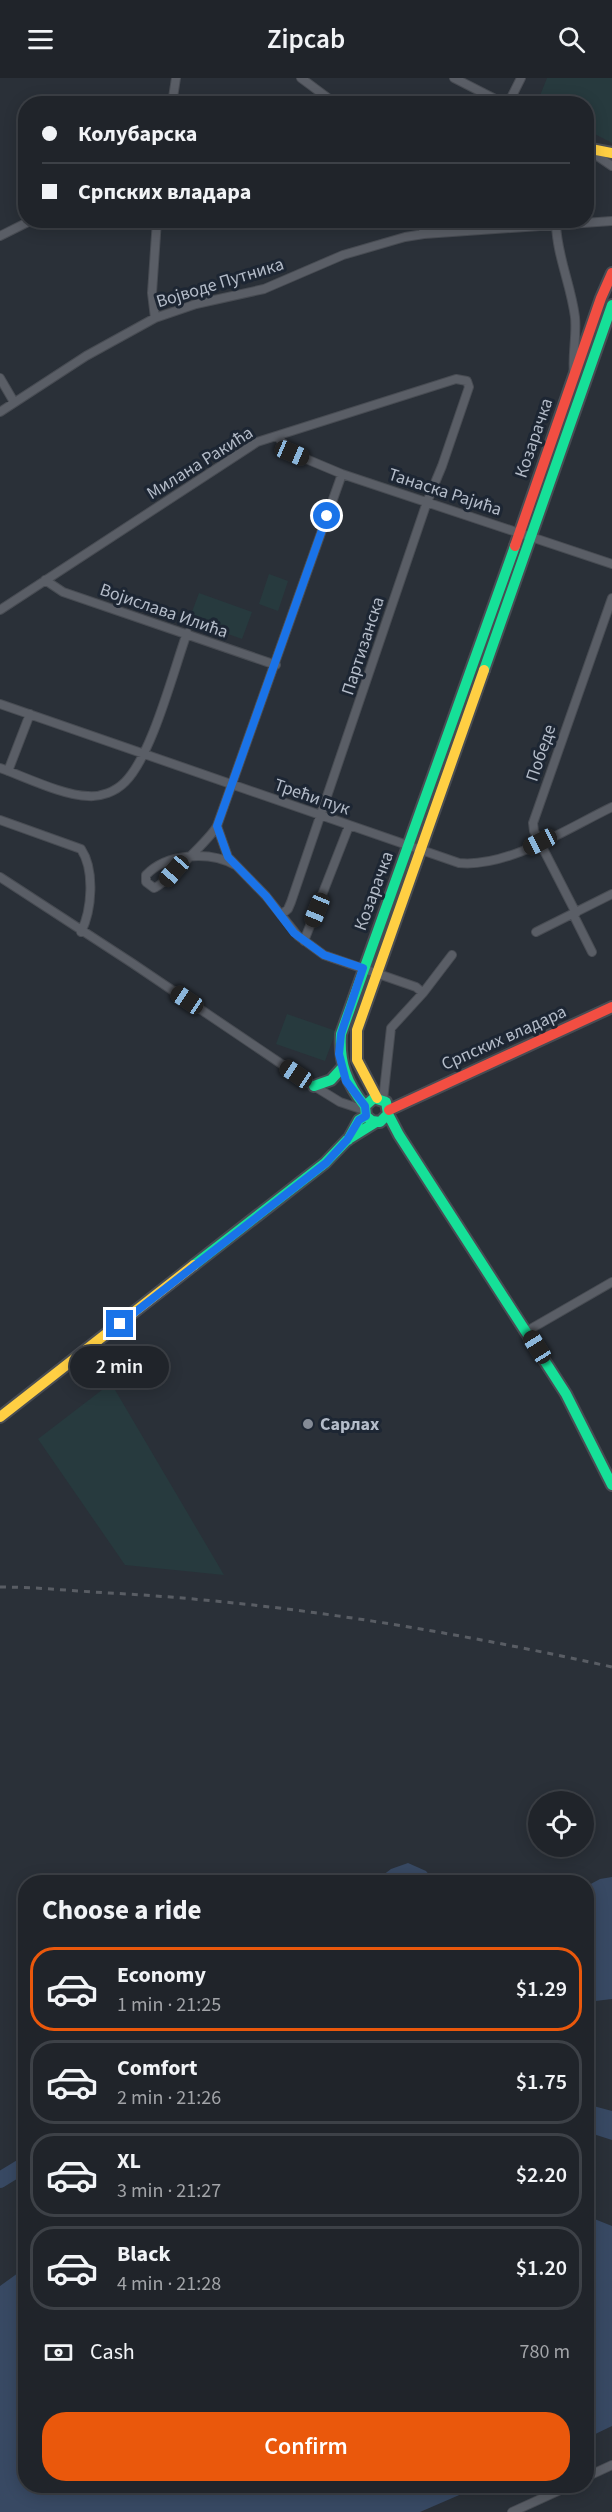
<!DOCTYPE html>
<meta charset="utf-8">
<style>
:root{--surface:#20242a;--page:#2d3036;--text:#f1f3f6;--muted:#a2a4a8;--line:#3d4147;--accent:#ea580c}
body{margin:0;font-family:"Source Sans 3",sans-serif;background:var(--page);color:var(--text);height:100vh;display:flex;flex-direction:column;font-size:22px;white-space:nowrap}
*{box-sizing:border-box;margin:0}
p{font-size:20px;color:var(--muted)}
.icon{flex:none;width:33px;height:33px;fill:none;stroke:currentColor;stroke-width:2;stroke-linecap:round;stroke-linejoin:round}
.map{position:relative;flex:1;overflow:hidden}
.drawer{position:absolute;left:18px;top:1797px;width:576px;height:618px;display:flex;flex-direction:column;background:var(--surface);border-radius:24px;box-shadow:0 3px 15px #0003,0 0 0 2px var(--line)}
.drawer>*{flex:none}
.guide{position:absolute;left:18px;top:18px;width:576px;height:132px;border-radius:24px;box-shadow:0 3px 15px #0003,0 0 0 2px var(--line);display:grid;align-content:center;height:132px;padding:0 24px;background:var(--surface)}
.tools{position:absolute;left:528px;top:1713px;display:grid;gap:12px}
.tools a{display:grid;place-items:center;width:66px;height:66px;border-radius:50%;background:var(--surface);box-shadow:0 3px 15px #0003,0 0 0 2px var(--line);font-size:30px}
.end{position:absolute;width:27px;height:27px;margin:-14px;border:8px solid #1a73e8;background:#fff;box-shadow:0 0 0 3px #fff}
.from{border-radius:50%}
.bubble{position:absolute;height:42px;border-radius:21px;background:var(--surface);box-shadow:0 3px 15px #0003,0 0 0 2px var(--line);font-size:20px;font-weight:600;line-height:42px;text-align:center}
.car{position:absolute;width:18px;height:36px;margin:-18px -9px;border-radius:8px;box-shadow:0 0 4px 2px #0007;background:linear-gradient(#222 24%,#8ab4d8 0 40%,#222 0 76%,#8ab4d8 0 86%,#222 0)}
.guide b{display:flex;align-items:center;gap:21px;height:57px;font-size:22px}
.guide b+b{border-top:2px solid var(--line)}
.guide i{width:15px;height:15px;background:var(--text)}
ul{padding:0;list-style:none}
li{display:flex;align-items:center;gap:18px;height:84px;margin:0 12px 9px;padding:0 12px;border:3px solid var(--line);border-radius:24px}
li div{flex:1}
li b{display:block;font-size:22px}
li em{font-style:normal;font-weight:600}
li.on{border-color:var(--accent)}
li>.icon{width:54px;height:54px;stroke-width:1.5}
h2{padding:0 24px;font-size:27px;line-height:72px}
.pay{display:flex;align-items:center;gap:15px;height:66px;padding:0 24px;font-size:22px}
.pay p{margin-inline-start:auto}
.primary-button{display:flex;gap:12px;margin-top:auto;padding:12px 24px}
.primary-button a{flex:1;height:69px;border-radius:24px;background:var(--accent);color:#fff;font-size:24px;font-weight:600;line-height:69px;text-align:center}
header{display:flex;justify-content:space-between;align-items:center;height:78px;padding:0 24px;background:var(--surface);font-size:27px;font-weight:600}
.map>svg:first-child{display:block}
</style>
<header><svg class="icon" aria-label="menu" viewBox="0 0 24 24"><path d="M4 6h16M4 12h16M4 18h16"/></svg>Zipcab<svg class="icon" aria-label="search" viewBox="0 0 24 24"><circle cx="10" cy="10" r="6"/><path d="M15 15l6 6"/></svg></header>
<div class="map">
<svg width="612" height="2434" viewBox="0 0 612 2434">
<rect width="100%" height="100%" fill="#2a3038"/>
<path fill="#273a3e" d="M547,0H612V65L587,52L586,26L537,25Z
M269,496L288,503L278,533L259,526Z
M199,515L252,534L242,561L189,542Z
M287,936L336,953L325,983L276,966Z
M111,1305L224,1497L125,1487L38,1361Z"/>
<path fill="#384963" d="M408,1785L426,1793L435,1804H374L391,1791Z
M612,1799V1921L587,1924V1808L600,1801Z
M586,2026L612,2033V2062L587,2054Z
M587,2138L612,2148V2348L587,2360Z
M25,2190L26,2408H480L420,2434H0V2208Z"/>
<g fill="none" stroke-linecap="round" stroke-linejoin="round">
<path stroke="#384963" stroke-width="16" d="M0,2102L26,2086"/>
<g stroke="#484c53" stroke-width="10">
<path id="street" d="M301,0L336,26
M454,0L505,26
M172,26L176,0
M508,26L521,0
M590,73L612,88
M421,142L424,156
M556,146C557,178 571,207 575,239C577,258 572,276 574,295
M0,158L32,142
M155,240L152,215L157,142
M0,300L14,324
M0,334L86,278L155,240L196,226L264,211L343,177L405,159L424,156L612,143
M277,358L292,375L342,396L612,486
M45,502L63,514L276,587
M0,532L257,364L456,301L467,303L469,309L442,388L427,424L291,824L288,831L281,837
M0,626L459,785C508,790 568,750 612,729
M0,690C23,698 64,718 88,718C101,719 115,714 125,704C152,677 173,594 187,555
M8,693L30,636
M0,742L81,771C95,792 92,832 81,854
M217,748L228,779L266,818L298,858L324,877L416,909L423,915
M235,787C210,773 167,775 146,797V804L154,810C162,808 212,758 217,748L342,396
M0,799L132,885L314,1008L340,1024L364,1032
M576,835L534,753L533,745L612,520
M573,836L592,874
M536,854L612,816
M304,863L349,748
M383,1022L391,950L423,915L452,877
M527,1253L612,1204
M586,2399L612,2387
M512,2434L569,2408"/>
</g>
<g stroke="#484c53" stroke-width="14">
<path id="fast" d="M484,592L612,227
M314,1008L331,1002L341,991
M365,1028C347,1006 339,985 341,956L515,468
M388,1036L380,1044L372,1043L366,1038L365,1028L374,1020L386,1024L388,1036L399,1057L566,1316L612,1407
M348,1062L359,1042L366,1038
M194,1187L325,1085L347,1062L376,1044"/>
</g>
<g stroke="#484c53" stroke-width="14">
<path id="slow" d="M586,70L612,75
M377,1020L357,982V952L484,592
M0,1339L194,1187"/>
</g>
<g stroke="#484c53" stroke-width="14">
<path id="jam" d="M515,468L601,220L612,195
M389,1032L612,929"/>
</g>
<use href="#street" stroke="#5a5e66" stroke-width="8"/>
<use href="#fast" stroke="#16e098" stroke-width="10"/>
<use href="#slow" stroke="#ffcf43" stroke-width="10"/>
<use href="#jam" stroke="#f24e42" stroke-width="10"/>
<path stroke="#595d64" stroke-width="3" stroke-dasharray="6 6" stroke-linecap="butt" d="M0,1509C36,1509 73,1513 109,1515C279,1524 446,1552 612,1589"/>
</g>
<g fill="none" stroke-linecap="round" stroke-linejoin="round">
<path stroke="#1a73e8" stroke-width="8" d="M120,1246L326,1085L347,1062L359,1042L366,1038L365,1028L346,1003L339,976L341,956L363,890L324,877L294,855L266,818L228,779L217,748L327,438"/>
</g>
<circle fill="#848b96" stroke="#1d2633" stroke-width="2" cx="308" cy="1346" r="6"/>
<g text-anchor="middle" dominant-baseline="central" stroke-width="6" stroke-linejoin="round" paint-order="stroke">
<g font-size="18" fill="#b4bcc9" stroke="#1d2633">
<text transform="translate(220 205) rotate(-17)">Војводе Путника</text>
<text transform="translate(534 360) rotate(-71)">Козарачка</text>
<text transform="translate(200 385) rotate(-32)">Милана Ракића</text>
<text transform="translate(445 414) rotate(18)">Танаска Рајића</text>
<text transform="translate(164 533) rotate(19)">Војислава Илића</text>
<text transform="translate(363 568) rotate(-72)">Партизанска</text>
<text transform="translate(541 675) rotate(-71)">Победе</text>
<text transform="translate(312 719) rotate(19)">Трећи пук</text>
<text transform="translate(374 813) rotate(-70)">Козарачка</text>
<text transform="translate(504 960) rotate(-24)">Српских владара</text>
</g>
<g font-size="18" font-weight="bold" fill="#b4bcc9" stroke="#1d2633" text-anchor="start">
<text x="320" y="1346">Сарлах</text>
</g>
</g>
</svg>
<div class="tools">
<a><svg class="icon" aria-label="locate" viewBox="0 0 24 24"><circle cx="12" cy="12" r="6"/><path d="M12 2v4M12 18v4M2 12h4M18 12h4"/></svg></a>
</div>
<i class="end from" style="left:327px;top:438px"></i>
<i class="end" style="left:120px;top:1246px"></i>
<div class="bubble" style="left:70px;top:1268px;width:99px">2 min</div>
<i class="car" style="left:292px;top:375px;rotate:113deg"></i>
<i class="car" style="left:540px;top:764px;rotate:243deg"></i>
<i class="car" style="left:174px;top:793px;rotate:221deg"></i>
<i class="car" style="left:317px;top:832px;rotate:202deg"></i>
<i class="car" style="left:187px;top:922px;rotate:304deg"></i>
<i class="car" style="left:296px;top:996px;rotate:304deg"></i>
<i class="car" style="left:537px;top:1269px;rotate:328deg"></i>
<div class="guide">
<b><i class="from"></i>Колубарска</b>
<b><i></i>Српских владара</b>
</div>
<section class="drawer">
<h2>Choose a ride</h2>
<ul>
<li class="on"><svg class="icon" aria-label="car" viewBox="0 0 24 24"><path d="M5 17H2v-5l4-1 3-4h7l3 4 3 1v5h-3M9 17h6M6 11h13"/><circle cx="7" cy="17" r="2"/><circle cx="17" cy="17" r="2"/></svg><div><b>Economy</b><p>1 min · 21:25</p></div><em>$1.29</em></li>
<li><svg class="icon" aria-label="car" viewBox="0 0 24 24"><path d="M5 17H2v-5l4-1 3-4h7l3 4 3 1v5h-3M9 17h6M6 11h13"/><circle cx="7" cy="17" r="2"/><circle cx="17" cy="17" r="2"/></svg><div><b>Comfort</b><p>2 min · 21:26</p></div><em>$1.75</em></li>
<li><svg class="icon" aria-label="car" viewBox="0 0 24 24"><path d="M5 17H2v-5l4-1 3-4h7l3 4 3 1v5h-3M9 17h6M6 11h13"/><circle cx="7" cy="17" r="2"/><circle cx="17" cy="17" r="2"/></svg><div><b>XL</b><p>3 min · 21:27</p></div><em>$2.20</em></li>
<li><svg class="icon" aria-label="car" viewBox="0 0 24 24"><path d="M5 17H2v-5l4-1 3-4h7l3 4 3 1v5h-3M9 17h6M6 11h13"/><circle cx="7" cy="17" r="2"/><circle cx="17" cy="17" r="2"/></svg><div><b>Black</b><p>4 min · 21:28</p></div><em>$1.20</em></li>
</ul>
<div class="pay"><svg class="icon" aria-label="cash" viewBox="0 0 24 24"><path d="M3 7h18v10H3z"/><circle cx="12" cy="12" r="2"/></svg>Cash<p>780 m</p></div>
<div class="primary-button"><a>Confirm</a></div>
</section>
</div>
